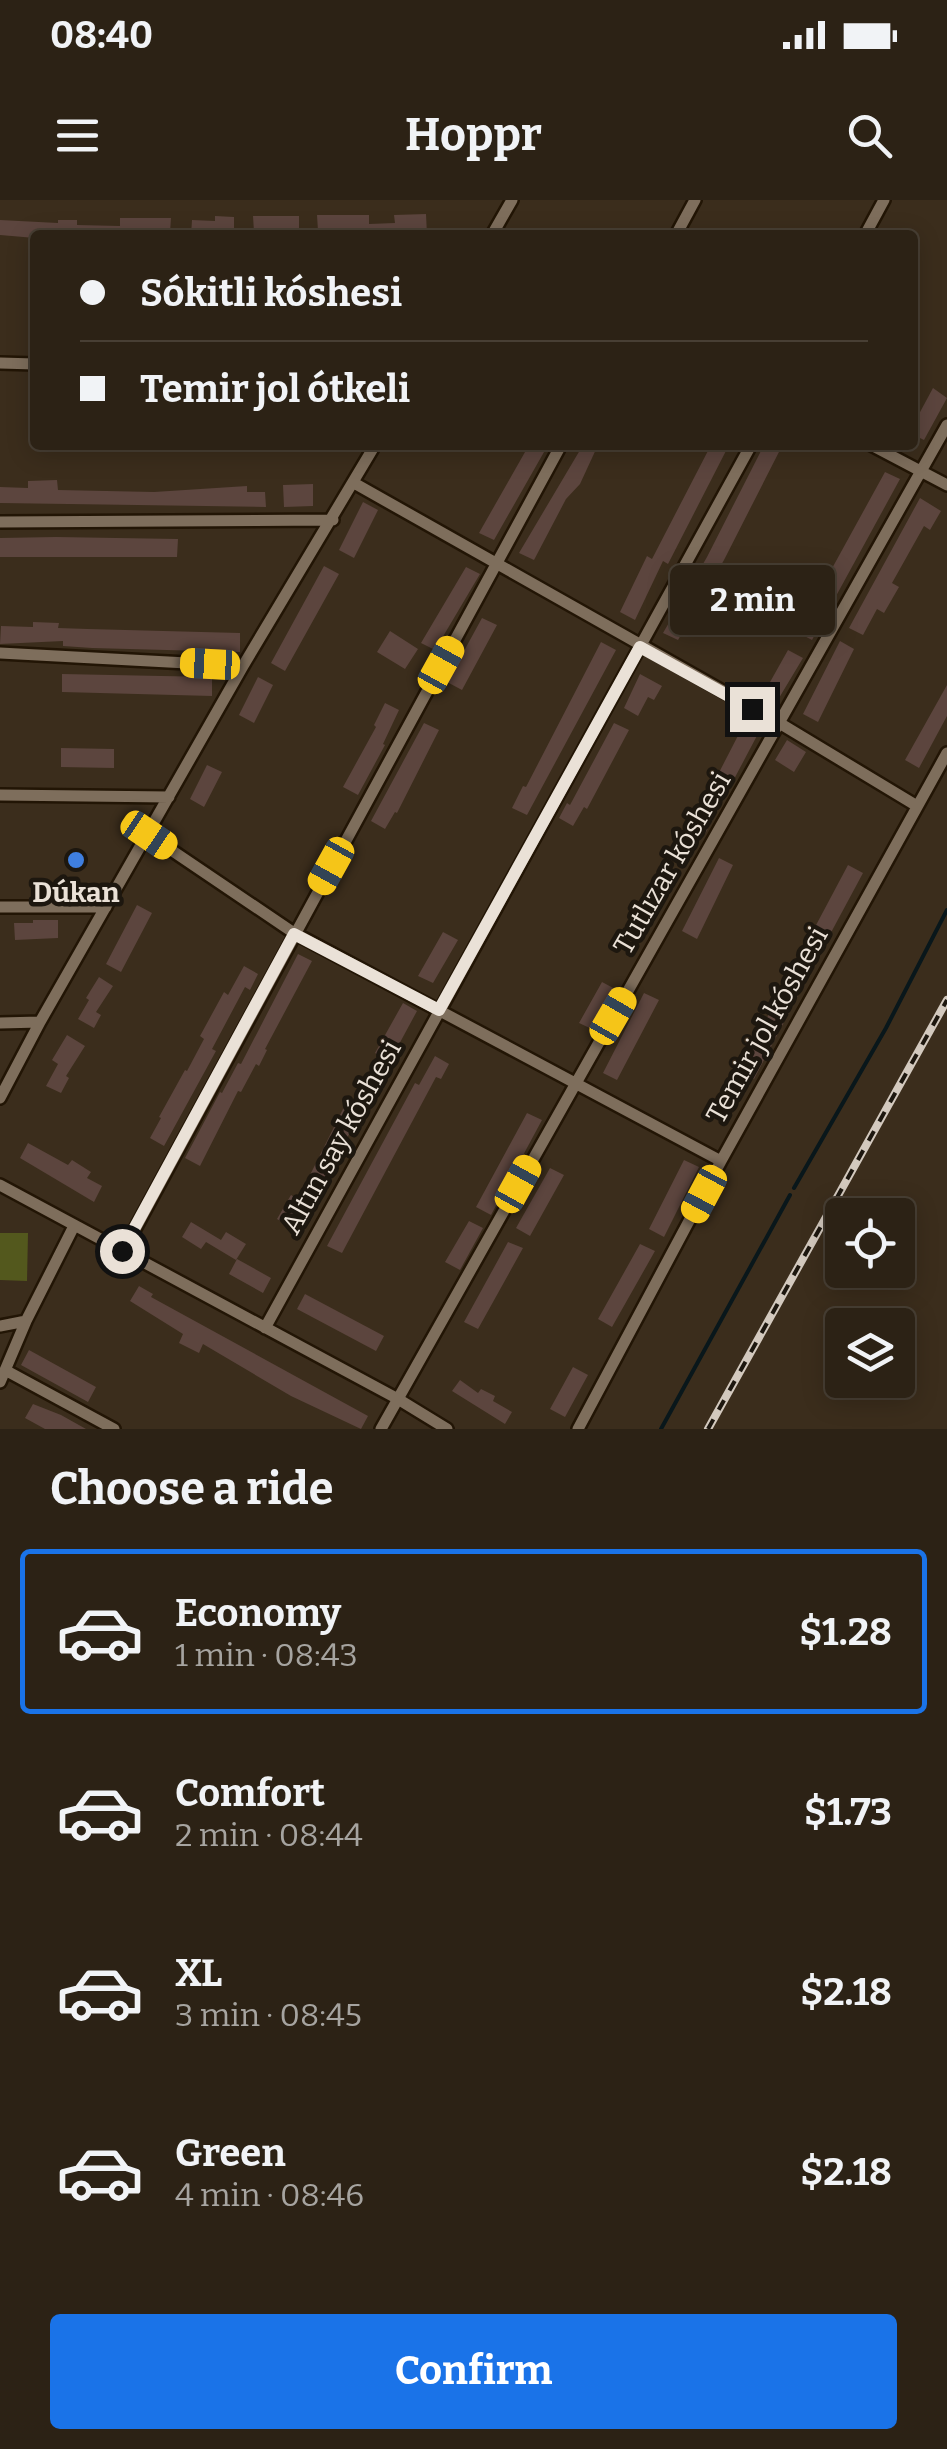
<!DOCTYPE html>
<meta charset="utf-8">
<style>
:root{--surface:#2c2215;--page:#382f22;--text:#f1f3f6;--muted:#a6a4a0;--line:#483f34;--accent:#1a73e8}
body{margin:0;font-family:Bitter,serif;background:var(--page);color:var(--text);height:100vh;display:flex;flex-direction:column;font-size:38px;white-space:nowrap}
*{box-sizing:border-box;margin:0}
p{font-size:32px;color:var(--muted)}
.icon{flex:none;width:55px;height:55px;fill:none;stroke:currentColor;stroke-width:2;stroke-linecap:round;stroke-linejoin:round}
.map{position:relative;height:1229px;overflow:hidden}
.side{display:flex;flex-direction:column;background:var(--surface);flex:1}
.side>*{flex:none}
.hud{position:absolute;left:30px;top:30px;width:888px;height:220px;border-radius:10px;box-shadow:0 5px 25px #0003,0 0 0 2px var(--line);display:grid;align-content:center;height:220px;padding:0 50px;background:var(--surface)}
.controls{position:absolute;left:825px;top:998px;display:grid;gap:20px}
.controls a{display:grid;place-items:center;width:90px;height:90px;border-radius:10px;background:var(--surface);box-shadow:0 5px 25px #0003,0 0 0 2px var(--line);font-size:50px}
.end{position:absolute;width:45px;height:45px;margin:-22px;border:12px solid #eae1d7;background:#111;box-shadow:0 0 0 5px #111}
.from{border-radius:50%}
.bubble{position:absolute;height:70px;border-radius:10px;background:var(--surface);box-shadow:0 5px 25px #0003,0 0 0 2px var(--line);font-size:32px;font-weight:700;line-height:70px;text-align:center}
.car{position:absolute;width:30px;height:60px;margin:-30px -15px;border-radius:12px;box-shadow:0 0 8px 2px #0007;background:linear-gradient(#f5c518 24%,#345 0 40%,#f5c518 0 76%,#345 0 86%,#f5c518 0)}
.hud b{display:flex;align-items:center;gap:35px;height:95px;font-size:38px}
.hud b+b{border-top:2px solid var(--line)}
.hud i{width:25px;height:25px;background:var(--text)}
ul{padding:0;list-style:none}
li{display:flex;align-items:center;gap:30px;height:165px;margin:0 20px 15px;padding:0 30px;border:5px solid transparent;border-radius:10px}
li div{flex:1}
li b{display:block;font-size:38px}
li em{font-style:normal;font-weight:700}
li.current{border-color:var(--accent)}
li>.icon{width:90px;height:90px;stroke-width:1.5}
h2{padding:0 50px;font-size:45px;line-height:120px}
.button{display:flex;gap:20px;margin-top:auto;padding:20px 50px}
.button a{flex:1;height:115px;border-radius:10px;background:var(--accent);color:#fff;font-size:40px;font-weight:700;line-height:115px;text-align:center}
.status{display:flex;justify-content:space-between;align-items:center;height:70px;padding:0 50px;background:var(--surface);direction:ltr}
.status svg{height:28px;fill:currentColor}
header{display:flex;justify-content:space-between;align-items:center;height:130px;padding:0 50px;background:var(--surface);font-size:45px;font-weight:700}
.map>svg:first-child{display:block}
</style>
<div class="status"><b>08:40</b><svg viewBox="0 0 49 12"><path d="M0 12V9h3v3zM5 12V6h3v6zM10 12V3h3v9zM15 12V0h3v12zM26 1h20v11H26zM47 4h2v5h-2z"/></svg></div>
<header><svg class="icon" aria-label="menu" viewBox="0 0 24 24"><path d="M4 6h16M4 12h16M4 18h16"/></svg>Hoppr<svg class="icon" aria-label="search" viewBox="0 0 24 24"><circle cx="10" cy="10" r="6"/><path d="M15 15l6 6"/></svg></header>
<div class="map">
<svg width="947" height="1229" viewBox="0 0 947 1229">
<rect width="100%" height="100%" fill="#3b2d1c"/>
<path fill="#53581d" d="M0,1033H28L27,1081L0,1080Z"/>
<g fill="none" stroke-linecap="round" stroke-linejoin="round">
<path stroke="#09171b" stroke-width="4" d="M794,988L886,828L947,710
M661,1229L790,995"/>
</g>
<path fill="#5c453e" d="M426,14L427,35L318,31L317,15H369V24L395,23L394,15Z
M215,16L234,17V32L191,35L192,20L215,21Z
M253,16H299V32H254Z
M120,18H171L170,33L35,35V38L0,35V20L58,23V20H77V25L120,26Z
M933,188L947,198L924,240L912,234V227Z
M529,245H548L494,340L479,333Z
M583,245H598L580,284L566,299L534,360L519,353Z
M711,245H729L668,364L663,361L635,420L620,412L647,356L652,359Z
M764,245L781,248L724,360L678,440L663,433L707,357Z
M885,272L900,279L812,440L797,432Z
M57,280L58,290L154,292L247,286V292H265L266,307L0,303V287L28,288V281Z
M313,284V306L284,307L283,285Z
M920,298L941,311L930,330L924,326L892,383L899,387L884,413L877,409L863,435L849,428Z
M363,302L378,310L354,358L339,350Z
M56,337L178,339L177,357H0V338Z
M324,366L339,374L285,471L271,463Z
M466,367L480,374L435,450L421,443Z
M482,418L497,425L462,490L447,482Z
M33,422L59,423L58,428L88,429L240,433V452L92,448L63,446V441L0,444L1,426L33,427Z
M390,431L418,449L405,469L377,452Z
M840,441L854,449L818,522L803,514Z
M601,442L616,450L527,615L512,608L523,586L526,587Z
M788,450L803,458L779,498L765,491Z
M62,474L212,477V496L62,492Z
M640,474L662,486L654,500L648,497L638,516L624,508Z
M258,477L273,485L254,523L239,515Z
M947,485V516L919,568L905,560Z
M385,503L399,510L383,544L385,545L358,595L343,587L376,527L374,525Z
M745,522L760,530L705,634L691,627Z
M424,523L439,530L397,613L395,612L385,629L371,621Z
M614,523L629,530L587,609L584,607L573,626L559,618L567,603L570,605Z
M787,540L806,552L794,572L775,560Z
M61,548L114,549V568L61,567Z
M207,565L222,572L204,607L190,599Z
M719,658L733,665L697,739L682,731Z
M848,665L863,673L813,766L798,759Z
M137,705L152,713L121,772L106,764Z
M33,720H58V738L15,740L14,723H33Z
M443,732L458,740L433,783L418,776Z
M298,754L312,761L265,849L267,850L259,866L256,864L241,892L238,891L200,966L185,958L220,892L222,893L238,863L241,864Z
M244,766L258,774L250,790L245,787L212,849L216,851L164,946L150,938L161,918L159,917L185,870L187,871L204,839L200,836L224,792L228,795Z
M789,776L804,784L754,879L739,871Z
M99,777L113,786L96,812L101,815L94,828L78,819L89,800L86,798Z
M602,782L617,790L594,830L579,823Z
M644,793L659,800L617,880L603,873Z
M403,803L417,811L390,861L375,853Z
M67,835L85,846L66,876L69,878L61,893L46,886L58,864L52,860Z
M435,856L449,864L441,879L436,877L342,1053L327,1046L415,883L419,885Z
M349,897L364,905L313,1005L296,1030L277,1019L291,995L298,999Z
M527,913L542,920L491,1015L476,1007Z
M28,943L68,965L72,960L91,972L87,978L102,986L94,1002L20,958Z
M684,960L699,967L664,1037L649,1029Z
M550,968L564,975L530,1036L516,1028Z
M469,1021L483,1028L460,1070L445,1062Z
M191,1022L221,1040L226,1032L246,1044L236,1060L206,1042L201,1049L182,1037Z
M508,1042L523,1048L478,1129L464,1122Z
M640,1044L655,1051L612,1127L598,1119Z
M237,1059L271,1078L263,1093L229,1074Z
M139,1086L153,1094L151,1097L368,1216L361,1229L291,1196L203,1144L199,1153L179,1143L183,1134L130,1101Z
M305,1094L384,1136L376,1151L297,1109Z
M29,1150L96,1187L88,1202L21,1165Z
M573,1167L588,1175L565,1217L550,1209Z
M460,1180L478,1193L481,1189L495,1196L493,1201L512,1212L505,1224L452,1191Z
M33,1204L61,1215L86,1229H45L25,1218Z"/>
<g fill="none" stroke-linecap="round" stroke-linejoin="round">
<g stroke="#221505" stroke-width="16">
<path id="street" d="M492,35L512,0
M676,35L695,0
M865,35L884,0
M0,163L35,164
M871,245L947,285
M354,283L781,524L917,606
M0,322L333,320
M0,453L243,466
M0,595L169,597
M149,635L294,733L721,961
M0,707H106
M0,823L40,822
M0,898L40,822L243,466L375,245
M0,985L398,1199L447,1229
M123,1051L561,245
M0,1126L26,1121
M265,1128L751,245
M5,1170L114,1229
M0,1182L26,1121L74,1026
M381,1229L947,225
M578,1229L721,961L947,553"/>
</g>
<use href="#street" stroke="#7e6e5c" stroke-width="11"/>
<g stroke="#d3c9be" stroke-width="8">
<path id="rail" d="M708,1229L947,800"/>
</g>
<use href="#rail" stroke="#1d170f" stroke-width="4" stroke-dasharray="11" stroke-linecap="butt"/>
</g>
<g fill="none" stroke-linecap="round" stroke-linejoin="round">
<path stroke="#eae1d7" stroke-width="12" d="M122,1051L294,734L439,810L640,447L752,509"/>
</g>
<circle fill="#3f7fe0" stroke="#1d170f" stroke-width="4" cx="76" cy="660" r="10"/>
<g text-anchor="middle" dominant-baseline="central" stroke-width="9" stroke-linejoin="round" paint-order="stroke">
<g font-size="28" fill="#eae1d7" stroke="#1d170f">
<text transform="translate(672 663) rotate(-60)">Tutlızar kóshesi</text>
<text transform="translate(767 825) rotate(-61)">Temir jol kóshesi</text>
<text transform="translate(341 937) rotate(-61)">Altın say kóshesi</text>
</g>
<g font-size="28" font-weight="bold" fill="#eae1d7" stroke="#1d170f">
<text x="76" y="692">Dúkan</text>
</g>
</g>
</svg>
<div class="controls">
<a><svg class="icon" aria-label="locate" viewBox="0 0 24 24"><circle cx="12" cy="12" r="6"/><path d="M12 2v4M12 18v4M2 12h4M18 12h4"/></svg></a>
<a><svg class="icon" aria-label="layers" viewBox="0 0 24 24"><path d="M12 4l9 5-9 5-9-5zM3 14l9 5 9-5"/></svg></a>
</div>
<i class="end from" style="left:122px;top:1051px"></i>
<i class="end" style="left:752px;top:509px"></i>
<div class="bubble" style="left:670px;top:365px;width:165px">2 min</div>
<i class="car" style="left:210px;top:464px;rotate:273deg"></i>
<i class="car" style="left:441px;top:465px;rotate:29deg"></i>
<i class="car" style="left:149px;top:635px;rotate:124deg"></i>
<i class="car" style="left:331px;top:666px;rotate:209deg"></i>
<i class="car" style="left:613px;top:816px;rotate:30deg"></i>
<i class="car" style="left:518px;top:984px;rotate:29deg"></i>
<i class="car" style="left:704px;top:994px;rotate:208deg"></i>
<div class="hud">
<b><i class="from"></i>Sókitli kóshesi</b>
<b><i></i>Temir jol ótkeli</b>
</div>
</div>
<section class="side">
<h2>Choose a ride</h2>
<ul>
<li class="current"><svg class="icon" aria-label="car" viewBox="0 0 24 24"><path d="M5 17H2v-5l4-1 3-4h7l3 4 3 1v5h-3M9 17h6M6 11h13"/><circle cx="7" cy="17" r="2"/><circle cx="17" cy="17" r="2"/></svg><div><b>Economy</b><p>1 min · 08:43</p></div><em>$1.28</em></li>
<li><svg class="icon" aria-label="car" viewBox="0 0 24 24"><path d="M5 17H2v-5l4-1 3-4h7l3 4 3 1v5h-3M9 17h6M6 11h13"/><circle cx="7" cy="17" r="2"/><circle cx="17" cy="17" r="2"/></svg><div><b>Comfort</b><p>2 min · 08:44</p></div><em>$1.73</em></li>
<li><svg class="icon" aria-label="car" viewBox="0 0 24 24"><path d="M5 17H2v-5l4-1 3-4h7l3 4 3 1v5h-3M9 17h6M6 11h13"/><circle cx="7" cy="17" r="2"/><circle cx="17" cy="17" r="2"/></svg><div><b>XL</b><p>3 min · 08:45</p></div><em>$2.18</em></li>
<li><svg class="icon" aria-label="car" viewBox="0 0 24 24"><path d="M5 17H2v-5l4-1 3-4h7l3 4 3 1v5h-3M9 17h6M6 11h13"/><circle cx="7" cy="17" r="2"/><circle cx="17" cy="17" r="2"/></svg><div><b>Green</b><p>4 min · 08:46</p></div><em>$2.18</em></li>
</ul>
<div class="button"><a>Confirm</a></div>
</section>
